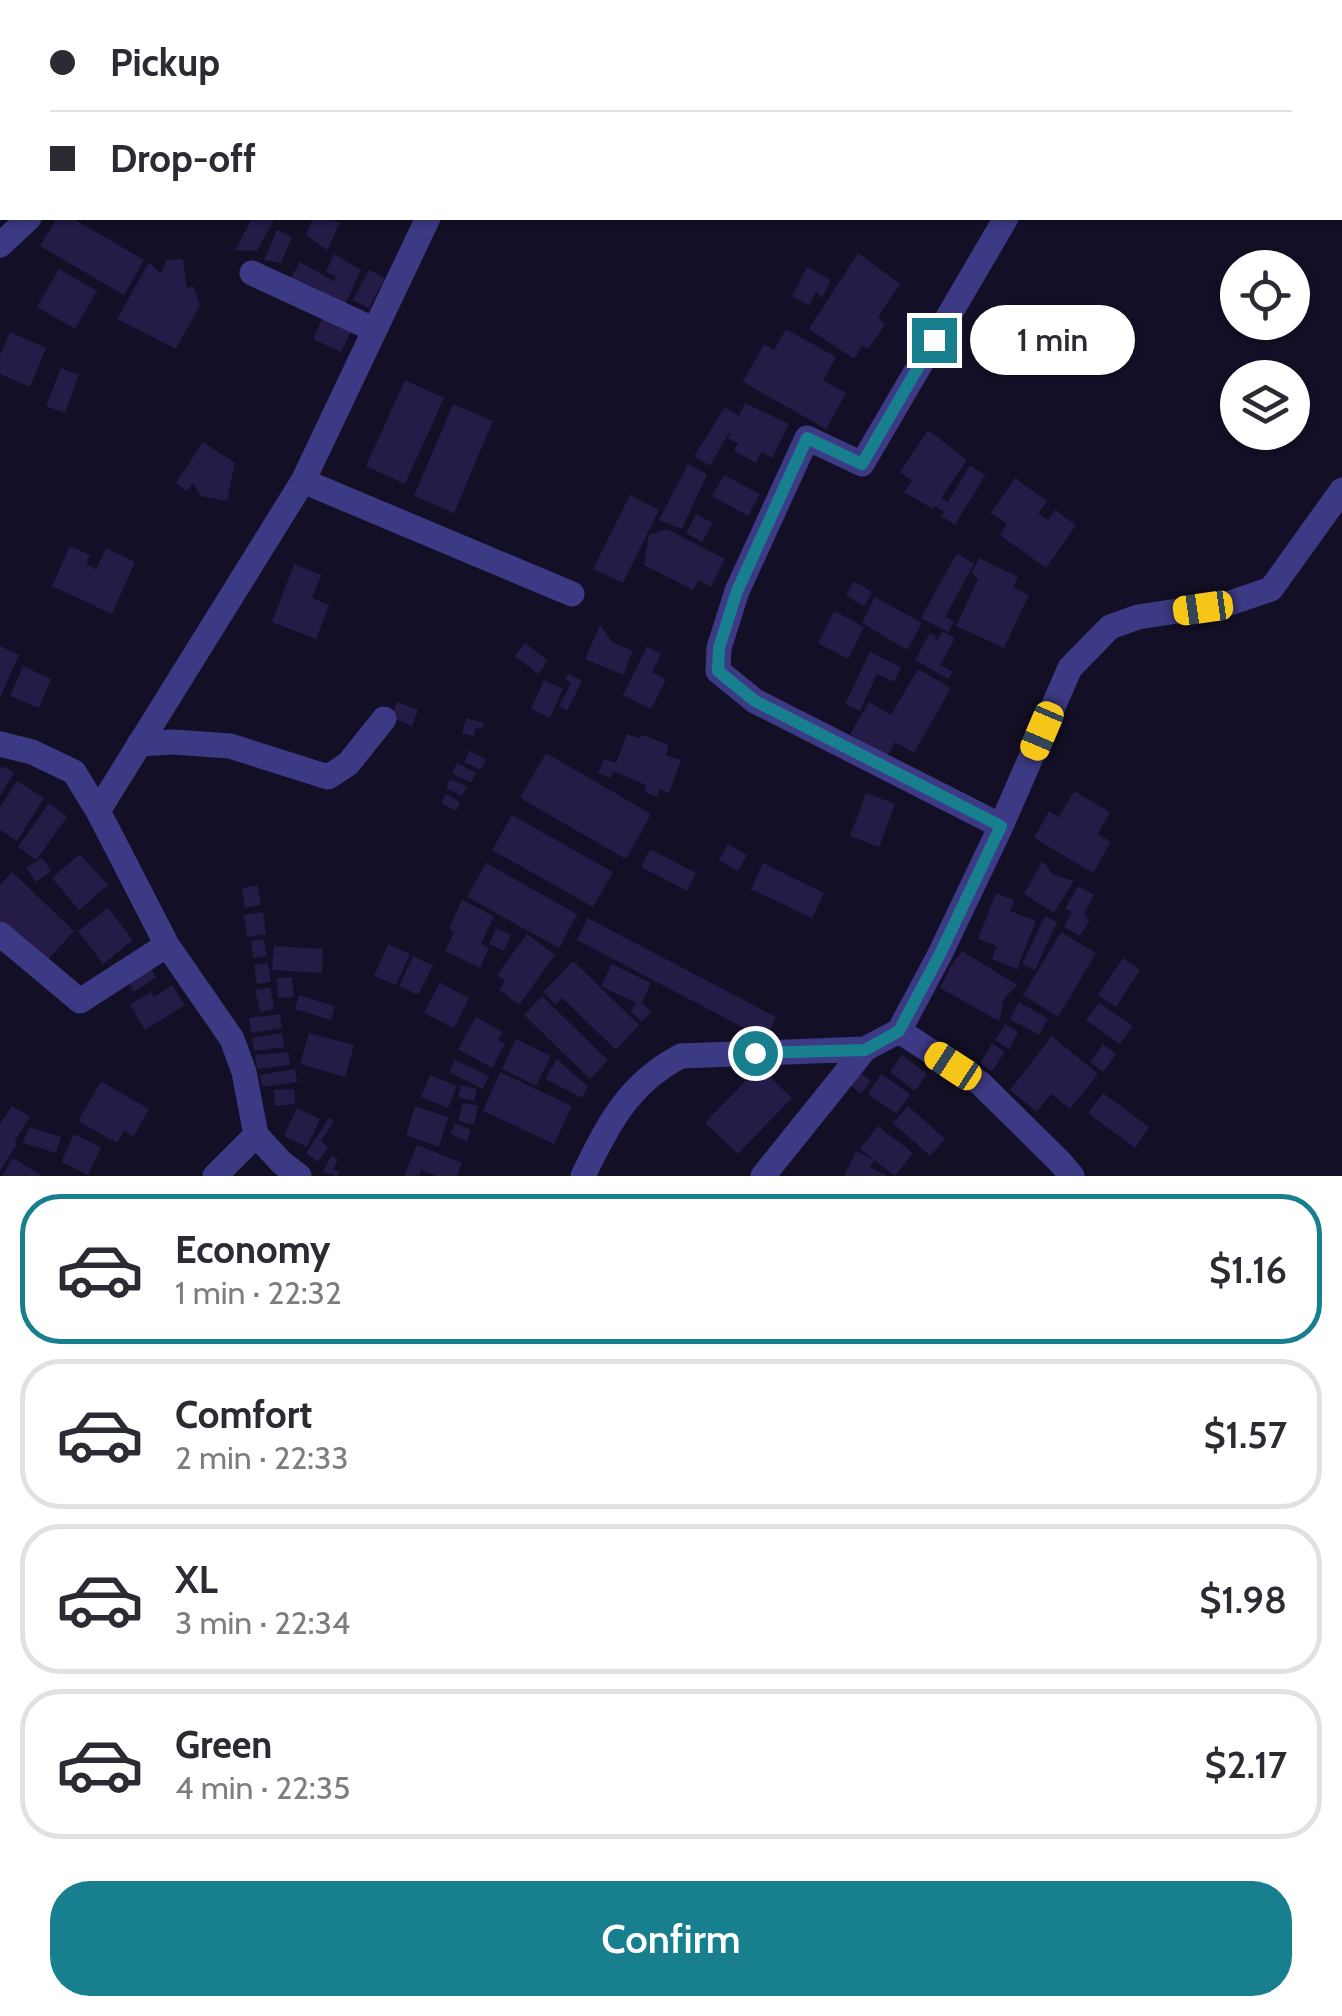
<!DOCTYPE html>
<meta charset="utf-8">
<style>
:root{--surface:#fff;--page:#f7f7f7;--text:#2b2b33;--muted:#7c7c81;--line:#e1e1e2;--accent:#187f8f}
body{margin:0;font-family:Cabin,sans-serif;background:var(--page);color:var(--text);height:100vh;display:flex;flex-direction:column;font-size:38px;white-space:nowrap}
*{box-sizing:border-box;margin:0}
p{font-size:32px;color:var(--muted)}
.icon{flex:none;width:55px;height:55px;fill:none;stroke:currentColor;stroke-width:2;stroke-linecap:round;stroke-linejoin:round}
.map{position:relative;height:1176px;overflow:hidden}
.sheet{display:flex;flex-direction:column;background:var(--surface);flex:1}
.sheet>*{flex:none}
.banner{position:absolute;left:0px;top:0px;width:1342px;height:220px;box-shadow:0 2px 8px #0004;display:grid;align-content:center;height:220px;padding:0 50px;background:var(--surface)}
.fabs{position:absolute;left:1220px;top:250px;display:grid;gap:20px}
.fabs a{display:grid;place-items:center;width:90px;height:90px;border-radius:50%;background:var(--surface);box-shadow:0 2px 8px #0004;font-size:50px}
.end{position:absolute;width:45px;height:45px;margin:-22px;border:12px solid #187f8f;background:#fff;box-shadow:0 0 0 5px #fff}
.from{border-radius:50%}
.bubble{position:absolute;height:70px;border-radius:35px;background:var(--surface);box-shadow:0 2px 8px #0004;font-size:32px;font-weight:600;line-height:70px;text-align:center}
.car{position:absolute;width:30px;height:60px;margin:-30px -15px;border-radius:12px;box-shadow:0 0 8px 2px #0007;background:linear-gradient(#f5c518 24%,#345 0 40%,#f5c518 0 76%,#345 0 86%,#f5c518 0)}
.banner b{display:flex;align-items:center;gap:35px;height:95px;font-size:38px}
.banner b+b{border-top:2px solid var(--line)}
.banner i{width:25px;height:25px;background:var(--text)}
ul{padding:18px 0 0;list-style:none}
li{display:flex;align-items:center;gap:30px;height:150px;margin:0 20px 15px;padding:0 30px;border:5px solid var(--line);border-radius:40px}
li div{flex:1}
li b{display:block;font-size:38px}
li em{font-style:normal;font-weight:600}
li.on{border-color:var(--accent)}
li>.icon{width:90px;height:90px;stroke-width:1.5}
.cta{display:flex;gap:20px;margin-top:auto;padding:20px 50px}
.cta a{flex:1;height:115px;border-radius:40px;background:var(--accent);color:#fff;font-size:40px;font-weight:600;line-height:115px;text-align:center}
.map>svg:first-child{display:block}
</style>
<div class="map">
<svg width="1342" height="1176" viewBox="0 0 1342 1176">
<rect width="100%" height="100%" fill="#130f26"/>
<path fill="#241b47" d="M57,218H72L144,260L124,295L40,246Z
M252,218H275L257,251L235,250Z
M313,218H327L340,223L327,250L306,235Z
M277,230L292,237L281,263L264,260Z
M858,253L900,284L878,317L885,325L868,349L862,346L854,359L809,329Z
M334,254L361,270L343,309L288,283L300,262L334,281L336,276L326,272Z
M183,259L187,288L193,286L200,305L176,349L117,319L149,262L161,274L166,260Z
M807,267L831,280L822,298L816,291L809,305L792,296Z
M59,269L97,291L75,329L37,307Z
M369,270L385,278L369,308L353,300Z
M324,315L352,329L341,352L313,339Z
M786,329L836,357L823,380L846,393L826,429L743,382L764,344L774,350Z
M10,332L46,348L30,387L0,374V355Z
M61,368L79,375L65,413L46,406Z
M405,380L444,398L405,484L366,466Z
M745,403L789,424L772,458L761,452L756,463L734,451L738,443L728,438L733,426L710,466L694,456L725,407L739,416Z
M453,404L493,421L454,513L414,496Z
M928,430L967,460L941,498L948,502L970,465L985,475L955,525L941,516L944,512L935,506L933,509L904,492L912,481L900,472Z
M203,442L235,463L227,501L201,496L193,483L187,491L176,483Z
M688,464L707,474L682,529L659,520Z
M724,475L760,494L748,516L712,496Z
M1015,478L1047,501L1038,513L1048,520L1055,510L1076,525L1046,568L1000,535L1007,524L991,513Z
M630,495L659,510L623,583L593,569Z
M696,514L713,523L702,542L686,533Z
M667,529L725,559L711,587L698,580L693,590L644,565L649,535Z
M70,546L90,555L86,564L96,569L106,548L135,562L112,614L52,586Z
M957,553L974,564L945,617L954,622L948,632L921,618Z
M979,558L1018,577L1013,587L1029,595L1004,648L956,626L978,579L972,573Z
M294,564L321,575L312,598L329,605L316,639L272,622Z
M854,581L872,592L864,606L846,595Z
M875,597L922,623L907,650L862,623Z
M834,611L864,627L848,659L818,643Z
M600,625L612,642L633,651L623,675L585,659Z
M942,631L955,638L940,665L953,672L948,679L915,660L930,633L936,636L935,638L937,640Z
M525,643L548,661L538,674L515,656Z
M0,646L19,655L0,698Z
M647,647L661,654L652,672L666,679L651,709L623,695Z
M870,652L901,667L894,682L877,674L860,711L845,704Z
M23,666L51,679L39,708L10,696Z
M918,669L951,688L914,753L895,742L887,756L850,734L869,702L891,715Z
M568,673L582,681L567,711L559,706L571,683L565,680Z
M544,680L563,689L550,718L531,709Z
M397,702L418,710L412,726L391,717Z
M466,718L484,723L482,729L476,728L474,736L462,733Z
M627,734L639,738L643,735L669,745L666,755L681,760L669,793L660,789L657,797L644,792L646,785L613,771L610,778L598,773L604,759L616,763Z
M469,751L486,759L481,770L464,762Z
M546,753L651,814L626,859L520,798Z
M457,763L476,773L471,783L452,773Z
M2,766L14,773L0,796V769Z
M450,779L467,787L462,796L446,788Z
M17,781L44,798L17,841L0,830V807Z
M1074,791L1110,812L1098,834L1111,842L1093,873L1034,838L1049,811L1059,817Z
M866,793L895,804L879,847L850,836Z
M446,794L460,802L456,811L441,803Z
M49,803L67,817L36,860L18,847Z
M512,815L613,872L593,907L492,850Z
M728,844L747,855L738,871L719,860Z
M650,849L696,873L687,891L641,867Z
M80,854L108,885L79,910L52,878Z
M42,858L51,871L36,882L26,868Z
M1042,861L1054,875L1074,881L1054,913L1024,894Z
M486,863L577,914L559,948L467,897Z
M763,863L824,893L812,918L751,889Z
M12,872L74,931L42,966L0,926V885Z
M258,885L261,905L245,908L242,888Z
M1078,886L1094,895L1084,913L1089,921L1080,936L1064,927L1072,912L1065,909Z
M996,893L1014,900L1010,911L1036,921L1017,969L992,959L997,946L978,939Z
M462,900L494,916L481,944L489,948L480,968L445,951L454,933L449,928Z
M108,908L133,940L103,964L78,931Z
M263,912L266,934L247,937L244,915Z
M1045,916L1057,922L1035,970L1022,964Z
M588,918L776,1017L765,1039L577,940Z
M496,928L511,935L504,951L489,944Z
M1061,932L1096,953L1058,1017L1023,995Z
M527,934L555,955L519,1005L499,990L505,981L497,975Z
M264,939L267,956L253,958L251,941Z
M388,944L410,954L396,985L374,976Z
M274,946L323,949L322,973L272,970Z
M962,951L1017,985L1004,999L999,1021L940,988L951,966Z
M413,956L433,965L418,995L399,986Z
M1123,958L1140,970L1116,1007L1098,995Z
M573,961L639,1025L616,1050L562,998L556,1005L543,992Z
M147,962L156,977L134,992L124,976Z
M268,963L271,982L257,984L254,965Z
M612,964L651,983L642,1003L651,1011L642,1022L631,1012L636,1003L601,986Z
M292,977L294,997L278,998L277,978Z
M440,983L469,998L454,1028L424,1013Z
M172,985L185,1005L145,1030L130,1005L151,992L154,997Z
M270,987L274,1009L260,1012L255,990Z
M299,995L335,1006L331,1020L295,1009Z
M542,996L608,1060L590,1079L524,1015Z
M1019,1002L1048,1019L1039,1035L1010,1019Z
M1099,1003L1133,1026L1120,1044L1086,1020Z
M280,1014L282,1028L251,1033L249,1018Z
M476,1017L503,1032L498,1040L505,1044L492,1068L458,1049Z
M1005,1024L1018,1032L1009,1049L995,1040Z
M282,1033L284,1047L254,1051L252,1038Z
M309,1033L354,1045L345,1077L300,1064Z
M1052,1036L1098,1074L1070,1109L1051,1094L1037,1112L1010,1090Z
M516,1039L551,1056L536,1086L502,1069Z
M992,1043L1005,1052L992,1071L980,1063Z
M1103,1044L1116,1054L1103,1072L1090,1062Z
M288,1052L290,1065L257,1069L255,1055Z
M902,1055L927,1074L915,1091L890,1072Z
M557,1059L588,1087L582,1098L545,1079Z
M455,1060L489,1076L483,1089L449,1072Z
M759,1067L792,1098L738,1154L705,1123Z
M295,1069L297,1082L262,1087L260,1075Z
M500,1072L572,1106L554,1144L483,1111Z
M860,1073L871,1081L861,1094L850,1085Z
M881,1074L910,1094L897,1114L868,1094Z
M430,1075L457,1086L448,1108L421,1097Z
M101,1081L149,1109L134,1136L124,1131L117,1143L78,1121Z
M461,1085L477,1089L474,1101L458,1097Z
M294,1089L295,1104L275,1106L274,1090Z
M1103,1093L1149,1127L1135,1148L1088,1113Z
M463,1103L478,1106L474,1125L458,1121Z
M12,1106L30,1117L14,1142L17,1144L0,1171V1124Z
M415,1106L448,1117L439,1147L406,1135Z
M908,1106L945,1139L930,1156L893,1123Z
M297,1108L320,1119L307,1147L284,1136Z
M329,1118L334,1121L321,1141L328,1147L318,1162L306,1153Z
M455,1123L471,1130L467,1141L451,1134Z
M878,1126L913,1153L895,1176L860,1149Z
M29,1127L61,1137L56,1153L23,1143Z
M74,1134L101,1147L88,1175L61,1162Z
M417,1145L462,1163L457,1176H436L421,1170L419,1176H404Z
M856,1151L874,1160L870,1167L887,1176H844Z
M331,1155L338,1159L333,1169L339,1172L337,1176L323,1172Z
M13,1158L42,1176H2Z"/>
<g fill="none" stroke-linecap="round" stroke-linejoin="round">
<path stroke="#3d3a85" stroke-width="25" d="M195,2L196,0
M390,2L392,0
M0,245L29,218
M252,273L373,329
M303,481L572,594
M0,744L32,752L74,772L98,811L167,945L232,1039L244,1072L256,1135L282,1163L299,1176
M139,744L173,742L230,746L328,777L348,764L384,719
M98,811L303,481L428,218
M1001,826L755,701L718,671L719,648L737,591L807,438L862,464L1006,218
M0,934L80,1001L167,945
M899,1031L980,1083L1061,1163L1072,1176
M215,1176L256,1135
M583,1176C608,1124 629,1083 681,1056L865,1049L899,1031L940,954L1001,826L1070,668L1110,627L1138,617L1230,603L1271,589L1342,490
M763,1176L865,1049"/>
</g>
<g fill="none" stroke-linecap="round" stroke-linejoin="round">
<path stroke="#187f8f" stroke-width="12" d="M755,1053L865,1050L899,1031L940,954L1001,826L755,701L718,671L719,648L737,591L807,438L862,464L934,340"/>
</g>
</svg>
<div class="fabs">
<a><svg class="icon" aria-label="locate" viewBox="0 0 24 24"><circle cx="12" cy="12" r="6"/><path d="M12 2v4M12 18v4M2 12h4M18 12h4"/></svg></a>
<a><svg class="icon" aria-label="layers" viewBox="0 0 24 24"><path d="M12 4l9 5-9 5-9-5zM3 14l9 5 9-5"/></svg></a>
</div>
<i class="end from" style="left:755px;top:1053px"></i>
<i class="end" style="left:934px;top:340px"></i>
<div class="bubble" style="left:970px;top:305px;width:165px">1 min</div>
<i class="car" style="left:1203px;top:608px;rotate:262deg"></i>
<i class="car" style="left:1042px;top:731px;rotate:203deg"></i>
<i class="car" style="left:953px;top:1066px;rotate:303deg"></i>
<div class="banner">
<b><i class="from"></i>Pickup</b>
<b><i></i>Drop-off</b>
</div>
</div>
<section class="sheet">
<ul>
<li class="on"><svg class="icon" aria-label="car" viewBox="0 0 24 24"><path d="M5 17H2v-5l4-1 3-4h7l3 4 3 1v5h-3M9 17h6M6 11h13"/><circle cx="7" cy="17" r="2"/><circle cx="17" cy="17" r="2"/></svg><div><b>Economy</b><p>1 min · 22:32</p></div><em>$1.16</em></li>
<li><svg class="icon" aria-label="car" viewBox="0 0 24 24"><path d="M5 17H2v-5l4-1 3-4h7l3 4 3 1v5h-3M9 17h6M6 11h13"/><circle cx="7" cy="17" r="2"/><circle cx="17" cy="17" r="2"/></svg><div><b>Comfort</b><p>2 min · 22:33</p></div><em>$1.57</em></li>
<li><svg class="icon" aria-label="car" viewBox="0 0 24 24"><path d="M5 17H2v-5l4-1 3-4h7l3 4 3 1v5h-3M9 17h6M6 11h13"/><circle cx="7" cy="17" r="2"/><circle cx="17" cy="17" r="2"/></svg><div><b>XL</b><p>3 min · 22:34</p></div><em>$1.98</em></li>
<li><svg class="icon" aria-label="car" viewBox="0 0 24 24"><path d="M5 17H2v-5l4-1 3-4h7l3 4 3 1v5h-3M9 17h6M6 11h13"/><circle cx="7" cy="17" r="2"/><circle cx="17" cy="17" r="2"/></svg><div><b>Green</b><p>4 min · 22:35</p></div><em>$2.17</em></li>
</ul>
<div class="cta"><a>Confirm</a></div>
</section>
